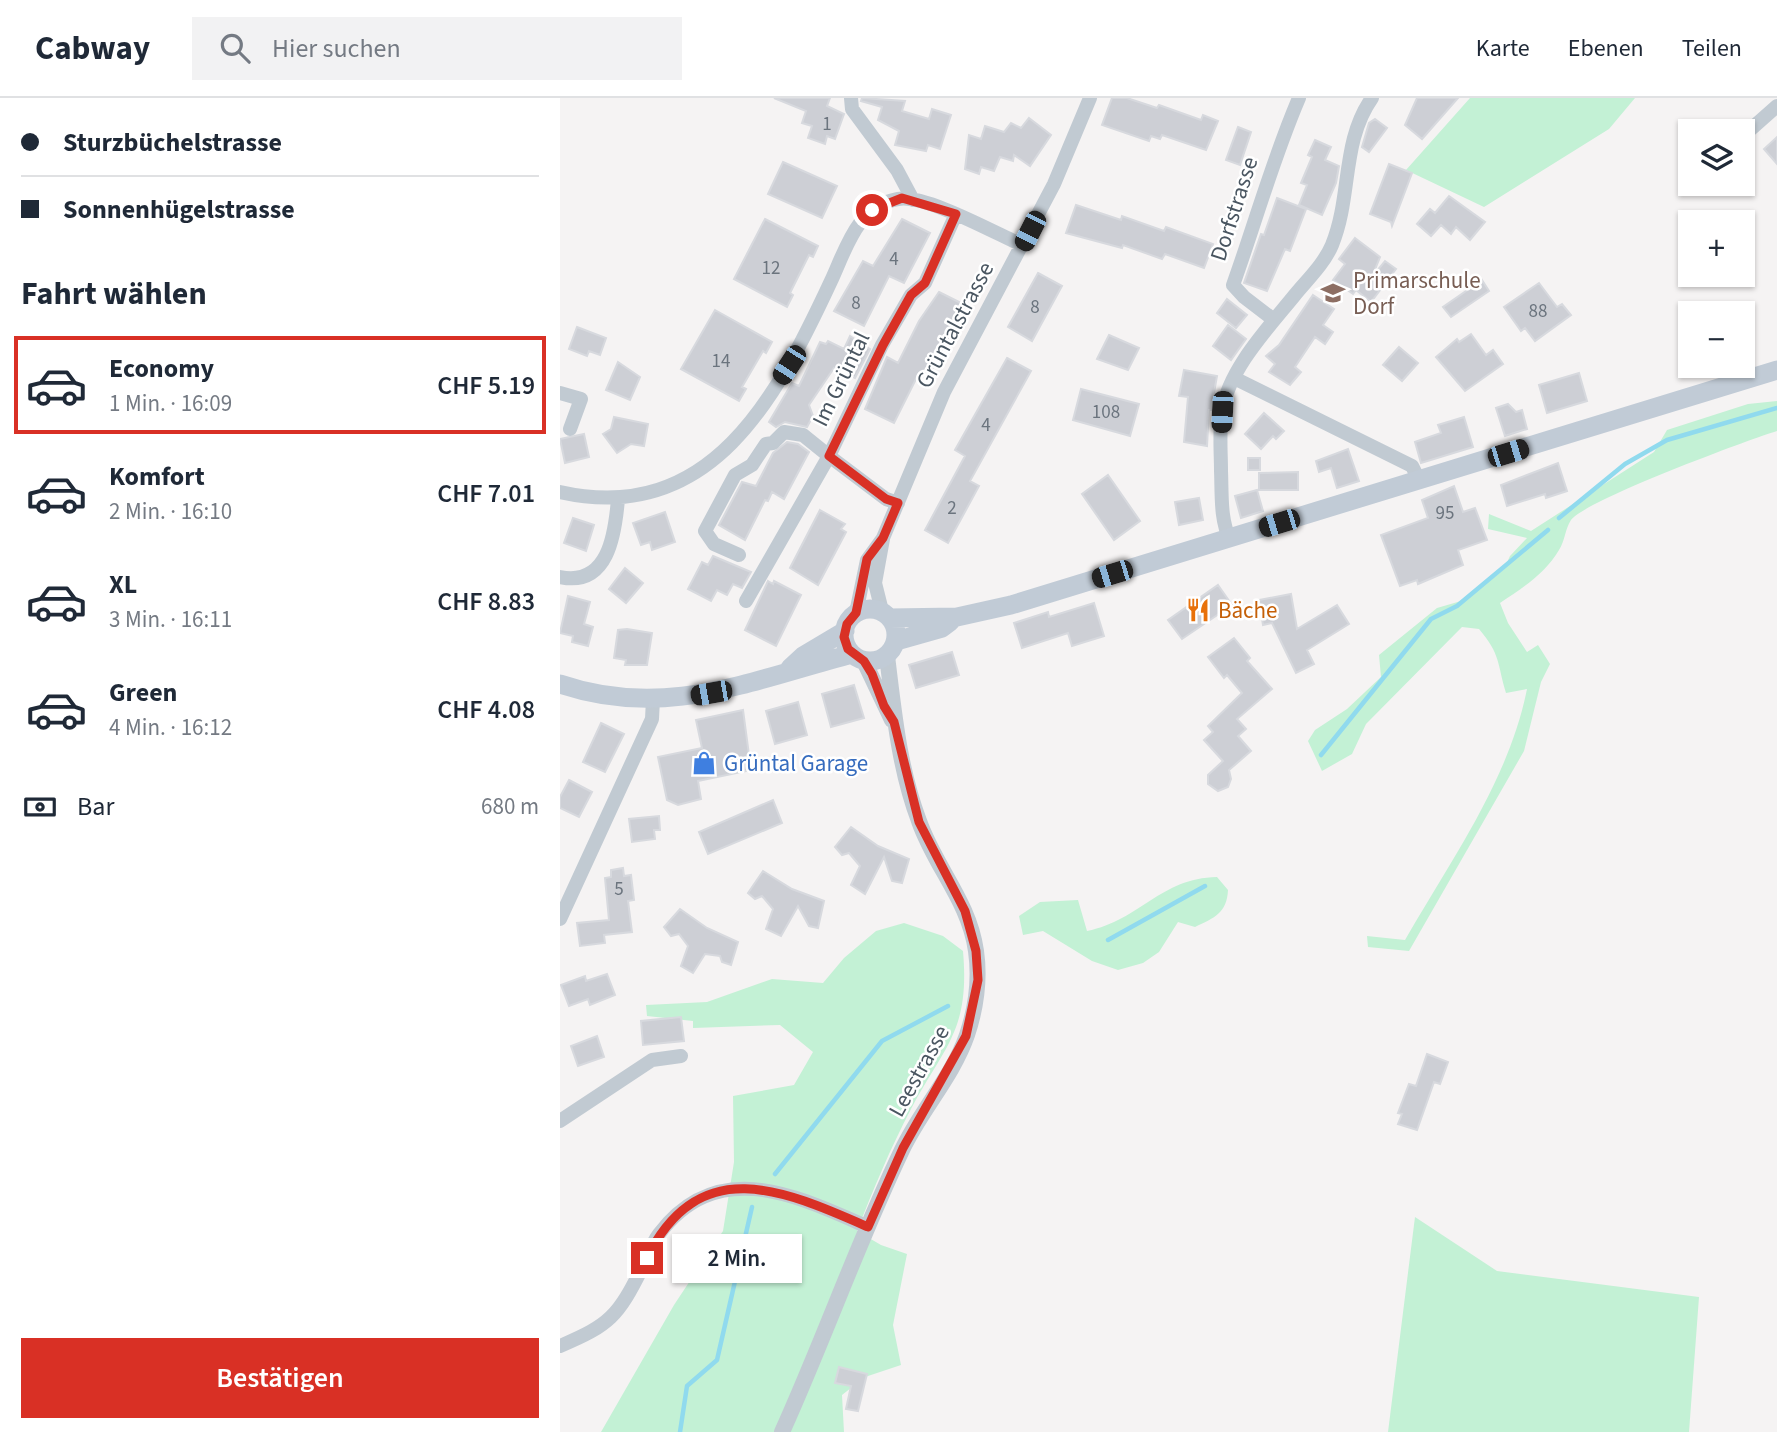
<!DOCTYPE html>
<html lang="de">
<meta charset="utf-8">
<style>
:root{--surface:#fff;--page:#f2f2f3;--text:#1f2937;--muted:#747a83;--line:#e0e1e3;--accent:#d93025}
body{margin:0;font-family:"Source Sans 3",sans-serif;background:var(--page);color:var(--text);height:100vh;display:flex;flex-direction:column;font-size:26px;white-space:nowrap}
*{box-sizing:border-box;margin:0}
p{font-size:23px;color:var(--muted)}
.icon{flex:none;width:38px;height:38px;fill:none;stroke:currentColor;stroke-width:2;stroke-linecap:round;stroke-linejoin:round}
.map{position:relative;flex:1;overflow:hidden}
.details{display:flex;flex-direction:column;background:var(--surface);width:560px}
.details>*{flex:none}
.guide{display:grid;align-content:center;height:154px;padding:0 21px;background:var(--surface)}
.tools{position:absolute;left:1118px;top:21px;display:grid;gap:14px}
.tools a{display:grid;place-items:center;width:77px;height:77px;border-radius:0px;background:var(--surface);box-shadow:0 2px 5px #0004;font-size:35px}
.end{position:absolute;width:32px;height:32px;margin:-16px;border:9px solid #d93025;background:#fff;box-shadow:0 0 0 4px #fff}
.from{border-radius:50%}
.bubble{position:absolute;height:49px;border-radius:0px;background:var(--surface);box-shadow:0 2px 5px #0004;font-size:23px;font-weight:600;line-height:49px;text-align:center}
.car{position:absolute;width:21px;height:42px;margin:-21px -10px;border-radius:9px;box-shadow:0 0 5px 2px #0007;background:linear-gradient(#222 24%,#8ab4d8 0 40%,#222 0 76%,#8ab4d8 0 86%,#222 0)}
.guide b{display:flex;align-items:center;gap:24px;height:66px;font-size:26px}
.guide b+b{border-top:2px solid var(--line)}
.guide i{width:18px;height:18px;background:var(--text)}
ul{padding:0;list-style:none}
li{display:flex;align-items:center;gap:21px;height:98px;margin:0 14px 10px;padding:0 7px;border:4px solid transparent;border-radius:0px}
li div{flex:1}
li b{display:block;font-size:26px}
li em{font-style:normal;font-weight:600}
li.current{border-color:var(--accent)}
li>.icon{width:63px;height:63px;stroke-width:1.5}
h2{padding:0 21px;font-size:32px;line-height:84px}
.pay{display:flex;align-items:center;gap:18px;height:77px;padding:0 21px;font-size:26px}
.pay p{margin-inline-start:auto}
.cta{display:flex;gap:14px;margin-top:auto;padding:14px 21px}
.cta a{flex:1;height:80px;border-radius:0px;background:var(--accent);color:#fff;font-size:28px;font-weight:600;line-height:80px;text-align:center}
header{display:flex;align-items:center;gap:42px;box-sizing:border-box;height:98px;padding:0 35px;background:var(--surface);border-bottom:2px solid var(--line)}
header strong{font-size:33px}
nav{display:flex;gap:38px;margin-inline-start:auto;font-size:24px}
.search{width:490px;height:63px;background:var(--page);display:flex;align-items:center;gap:18px;box-sizing:border-box;padding:0 24px;border-radius:0px;color:var(--muted);font-size:26px}
main{display:flex;flex:1;min-height:0}
.map>svg:first-child{display:block}
</style>
<header>
<strong>Cabway</strong>
<div class="search"><svg class="icon" aria-label="search" viewBox="0 0 24 24"><circle cx="10" cy="10" r="6"/><path d="M15 15l6 6"/></svg>Hier suchen</div>
<nav><a>Karte</a><a>Ebenen</a><a>Teilen</a></nav>
</header>
<main>
<section class="details">
<div class="guide">
<b><i class="from"></i>Sturzbüchelstrasse</b>
<b><i></i>Sonnenhügelstrasse</b>
</div>
<h2>Fahrt wählen</h2>
<ul>
<li class="current"><svg class="icon" aria-label="car" viewBox="0 0 24 24"><path d="M5 17H2v-5l4-1 3-4h7l3 4 3 1v5h-3M9 17h6M6 11h13"/><circle cx="7" cy="17" r="2"/><circle cx="17" cy="17" r="2"/></svg><div><b>Economy</b><p>1 Min. · 16:09</p></div><em>CHF 5.19</em></li>
<li><svg class="icon" aria-label="car" viewBox="0 0 24 24"><path d="M5 17H2v-5l4-1 3-4h7l3 4 3 1v5h-3M9 17h6M6 11h13"/><circle cx="7" cy="17" r="2"/><circle cx="17" cy="17" r="2"/></svg><div><b>Komfort</b><p>2 Min. · 16:10</p></div><em>CHF 7.01</em></li>
<li><svg class="icon" aria-label="car" viewBox="0 0 24 24"><path d="M5 17H2v-5l4-1 3-4h7l3 4 3 1v5h-3M9 17h6M6 11h13"/><circle cx="7" cy="17" r="2"/><circle cx="17" cy="17" r="2"/></svg><div><b>XL</b><p>3 Min. · 16:11</p></div><em>CHF 8.83</em></li>
<li><svg class="icon" aria-label="car" viewBox="0 0 24 24"><path d="M5 17H2v-5l4-1 3-4h7l3 4 3 1v5h-3M9 17h6M6 11h13"/><circle cx="7" cy="17" r="2"/><circle cx="17" cy="17" r="2"/></svg><div><b>Green</b><p>4 Min. · 16:12</p></div><em>CHF 4.08</em></li>
</ul>
<div class="pay"><svg class="icon" aria-label="cash" viewBox="0 0 24 24"><path d="M3 7h18v10H3z"/><circle cx="12" cy="12" r="2"/></svg>Bar<p>680 m</p></div>
<div class="cta"><a>Bestätigen</a></div>
</section>
<div class="map">
<svg width="1217" height="1334" viewBox="0 0 1217 1334">
<rect width="100%" height="100%" fill="#f5f3f3"/>
<path fill="#c3f1d5" d="M910,0H1075L1049,31L924,109L846,72Z
M1217,303V333C1185,343 1026,402 1011,422C1005,431 1005,443 999,452C985,476 962,490 940,505L948,525L967,554L978,547L990,566L981,584L964,653L849,853L808,849L807,838L845,842C891,762 949,682 967,591L946,595C937,565 941,557 919,531L902,529L806,626L792,656L762,673L748,643L755,632L787,611L821,579L819,557L877,510L901,503L927,485L944,471L950,458L967,440L928,431L929,416L971,433L1094,354L1107,332L1188,306Z
M657,779L668,792C667,815 654,820 635,829L618,824L599,854L583,865L558,872L532,863L483,833L463,837L459,818L480,804L518,802L527,833C581,822 600,780 657,779Z
M344,825L383,838L403,853C410,933 385,947 351,1011C330,1051 313,1092 297,1133L321,1147L347,1156L333,1227L341,1267L305,1279L282,1297L284,1334H41L114,1207L163,1133L174,1064L173,998L234,987L253,954L220,927L133,930V923L87,918L86,907L147,904L212,881L263,885L284,860L316,833Z
M855,1119L937,1173L1139,1199L1129,1334H828Z"/>
<g fill="none" stroke-linecap="round" stroke-linejoin="round">
<path stroke="#90daee" stroke-width="4.5" d="M999,420L1065,366L1107,342L1217,310
M761,657L871,521L897,508L988,432
M548,842L645,788
M215,1076L322,943L388,908
M120,1334L127,1288L157,1262L192,1109"/>
</g>
<path fill="#cdcfd5" stroke="#d7d9de" stroke-width="2" d="M214,0H270L267,8L284,16L275,41L267,38L265,46L248,40L252,28L242,25L246,13Z
M302,0L345,3L342,13L369,21L372,11L391,17L380,51L368,47L366,53L335,47L339,33L318,22L322,9L301,3Z
M552,0H567L597,10L599,7L641,22L643,17L658,23L646,52L602,37L600,41L591,38L589,43L542,27Z
M857,0H898L862,41L845,27Z
M469,20L491,37L470,68L454,57L453,63L440,59L434,73L421,69L419,76L405,71L409,37L421,41L425,28L444,34L451,25L461,30Z
M815,21L827,30L809,54L802,49L809,25Z
M678,29L691,34L680,67L666,62Z
M1217,39V66L1204,51Z
M755,42L771,49L765,62L779,68L776,85L762,117L739,107L747,87L741,85L752,59L748,57Z
M223,64L277,88L262,120L208,96Z
M829,66L852,75L832,128L831,124L810,116Z
M889,98L925,124L910,142L896,129L891,136L881,127L871,138L857,126L870,111L875,115Z
M717,100L746,111L730,153L725,151L707,193L684,185L701,136L704,137Z
M516,107L561,122L562,118L604,133L606,129L653,146L644,170L605,156L602,161L563,147L562,150L506,135Z
M205,121L258,148L253,159L249,157L230,195L233,197L227,209L174,181Z
M342,121L370,135L344,185L329,178L304,228L274,213L303,163L313,168Z
M795,140L820,159L812,179L825,163L836,171L811,204L796,192L793,196L773,182L785,166L779,161Z
M478,175L502,188L472,243L448,229Z
M922,182L929,193L891,219L883,209Z
M979,185L997,209L1002,206L1011,217L975,243L965,230L961,233L944,209Z
M379,194L405,207L368,279L359,275L334,325L305,311L327,259L338,265L359,223Z
M753,197L774,211L763,227L773,234L765,246L755,239L735,269L741,274L730,287L709,274L715,266L706,258L719,247Z
M667,201L687,217L676,230L657,215Z
M155,212L212,244L206,255L203,253L182,289L186,291L179,303L121,271Z
M668,227L686,241L671,262L653,248Z
M17,229L46,240L40,257L29,253L27,258L9,251Z
M911,236L926,257L933,252L943,266L905,293L876,259L897,241L899,244Z
M549,237L579,250L568,272L537,261Z
M290,238L310,251L295,280L274,270L249,307L253,318L247,329L225,324L216,329L209,324L232,285L239,288L260,244L266,246L268,243L284,251Z
M839,249L858,265L842,283L823,267Z
M447,260L471,273L410,383L419,388L388,445L365,432L405,358L395,352Z
M58,264L80,279L70,302L46,292Z
M624,272L657,278L651,312H649L647,348L624,344L628,299L619,298Z
M1019,275L1027,303L987,315L979,287Z
M521,291L579,306L570,338L513,322Z
M948,306L956,314L962,312L967,331L945,338L936,310Z
M704,315L724,333L716,341L713,338L701,351L685,336Z
M54,319L88,326L84,348L71,346L57,355L43,336L51,331Z
M904,319L913,349L861,365L855,344L881,335L878,327Z
M24,336L29,359L5,365L0,341Z
M227,344L238,346L249,354L224,401L212,394L208,403L205,402L185,442L159,427L182,384L196,388L213,355Z
M788,351L799,383L777,390L771,370L759,374L756,363Z
M688,360H700V372H688Z
M998,365L1007,393L986,400L985,396L947,408L941,387Z
M738,374V392H699V375Z
M548,377L580,423L554,442L522,396Z
M894,388L903,414L915,410L927,442L898,452L903,467L858,486L857,482L840,488L821,437L868,420L862,402Z
M697,392L703,413L681,420L675,398Z
M639,400L643,422L619,427L615,404Z
M260,412L285,426L281,431L286,434L258,487L230,470Z
M105,414L115,444L92,452L90,444L81,447L73,425Z
M13,420L34,427L26,453L4,445Z
M153,458L191,474L182,490L173,486L167,497L157,492L151,503L128,491L142,464L148,467Z
M65,470L83,485L66,505L49,491Z
M208,483L213,486L214,483L241,497L216,548L185,532Z
M658,487L672,507L622,541L608,522Z
M731,496L737,531L777,507L789,526L747,552L754,566L736,575L712,525L703,527L699,502Z
M8,498L30,504L24,526L33,529L28,548L12,544L13,538L0,535Z
M534,505L544,538L512,548L508,535L462,550L454,525L488,514L489,519Z
M67,531L92,535L87,567H65L66,562L54,560L58,532Z
M674,540L690,560L687,563L712,591L677,621L686,631L678,638L691,653L669,672L671,681L668,689L658,693L648,686V677L663,663L644,642L653,634L648,628L682,595L667,577L664,580L648,559Z
M392,554L399,577L356,590L349,567Z
M294,587L304,620L271,629L262,596Z
M238,604L247,637L215,646L206,613Z
M183,612L191,672L138,683L141,701L118,707L107,702L98,659L142,650L136,622Z
M41,625L64,636L45,674L23,664Z
M9,682L32,694L19,719L0,710V699Z
M213,702L222,725L148,756L139,734Z
M99,718L100,732H94L95,741L72,744L69,721Z
M291,729L318,748L349,761L342,785L332,783L324,759L305,796L291,787L300,768L289,755L282,757L275,749Z
M63,770L64,778L71,777L74,802L68,803L72,834L44,837L45,845L20,848L17,825L49,822L45,780L51,779V772Z
M203,773L232,791L264,803L258,830L249,828L238,808L221,838L206,831L213,811L202,798L195,801L188,795Z
M120,811L147,830L178,844L171,867L162,864L160,858L145,856L133,875L121,868L128,848L119,836L111,838L104,829Z
M47,876L55,897L30,907L28,901L9,908L1,887L25,878L26,883Z
M121,919L124,943L83,947L81,923Z
M37,938L44,959L18,968L11,948Z
M867,956L888,964L880,986L874,984L857,1032L838,1026L842,1016L838,1015L849,986L856,988Z
M279,1269L307,1276L298,1313L286,1311L291,1288L275,1285Z"/>
<g fill="none" stroke-linecap="round" stroke-linejoin="round">
<path stroke="#c1cad2" stroke-width="14" d="M291,0L292,11L337,72L353,102
M1191,31L1217,8
M714,222L684,199L673,187C696,123 712,63 739,0
M674,280L852,368L859,382
M0,295L21,301L10,331
M0,394C151,428 217,299 271,183C286,151 297,108 338,101C365,96 435,135 462,147
M670,441C660,422 662,395 661,373C661,354 659,333 662,314C668,272 708,230 734,198C747,182 764,166 772,147C792,98 781,44 812,0
M179,457L154,446L145,433L175,377L192,367L206,346L213,345L224,334L243,337L269,358L322,247L351,197L365,185L396,116
M0,479C48,489 55,437 58,401
M186,503L269,358L326,401L338,405
M322,513L315,485L323,441
M296,515L307,462L323,440L384,294L494,86L530,0
M0,821L92,621L93,601
M0,1023L92,962L121,958
M0,1248C50,1227 58,1218 82,1170C87,1159 92,1145 99,1136C158,1058 237,1098 308,1129"/>
<path stroke="#c1cad2" stroke-width="16" d="M304,563L332,622
M222,1334C264,1241 298,1144 342,1052C361,1012 393,978 407,937C416,910 420,881 416,853C409,803 375,769 359,723C339,670 334,614 327,558"/>
<path stroke="#c1cbd6" stroke-width="19" d="M284 537a26 26 0 1 1 52 0a26 26 0 1 1-52 0Z
M330,520L397,519L451,507L1217,272
M336,543L382,530L390,524
M230,570L243,558L285,533
M0,586C105,622 192,582 292,556"/>
</g>
<g fill="none" stroke-linecap="round" stroke-linejoin="round">
<path stroke="#d93025" stroke-width="9" d="M87,1160C139,1054 224,1092 308,1129L343,1050L406,938L418,882L416,853L405,813L359,724L334,624L324,608L312,576L304,563L288,551L284,539L287,526L296,515L307,461L323,440L338,405L326,401L269,358L323,247L351,197L365,185L396,116L342,100L312,112"/>
</g>
<defs>
<g id="school-bare" transform="scale(1.89)"><path d="M0-5L7-2L0 1L-7-2ZM-4 1L0 2.5L4 1V4Q0 6-4 4Z" fill="#8d6e63" stroke="#fff" stroke-width="2.5" paint-order="stroke"/></g>
<g id="restaurant-bare" transform="scale(1.89)"><path d="M-5-6h1v4h1v-4h1v4h1v-4h1v5L-1.5 .5V6h-2V.5L-5-1ZM5-6V6H3V1.5H1.5Q1.5-4 5-6Z" fill="#e8710a" stroke="#fff" stroke-width="2.5" paint-order="stroke"/></g>
<g id="shop-bare" transform="scale(1.89)"><path d="M-5-2.5h2.3a2.7 3.5 0 0 1 5.4 0H5L5.5 6h-11ZM-1.5-2.5h3a1.5 2.3 0 0 0-3 0Z" fill="#3f7fe0" stroke="#fff" stroke-width="2.5" paint-order="stroke"/></g>
</defs>
<g fill-rule="evenodd">
<use href="#school-bare" x="773" y="195"/>
<use href="#restaurant-bare" x="638" y="512"/>
<use href="#shop-bare" x="144" y="665"/>
</g>
<g text-anchor="middle" dominant-baseline="central" stroke-width="5" stroke-linejoin="round" paint-order="stroke">
<g font-size="19" fill="#6b747e">
<text x="267" y="26">1</text>
<text x="334" y="161">4</text>
<text x="211" y="170">12</text>
<text x="296" y="205">8</text>
<text x="475" y="209">8</text>
<text x="978" y="213">88</text>
<text x="161" y="263">14</text>
<text x="546" y="314">108</text>
<text x="426" y="327">4</text>
<text x="392" y="410">2</text>
<text x="885" y="415">95</text>
<text x="59" y="791">5</text>
</g>
<g font-size="23" fill="#4a5661" stroke="#fff">
<text transform="translate(674 111) rotate(-72)">Dorfstrasse</text>
<text transform="translate(395 227) rotate(-62)">Grüntalstrasse</text>
<text transform="translate(281 281) rotate(-64)">Im Grüntal</text>
<text transform="translate(359 973) rotate(-61)">Leestrasse</text>
</g>
<g font-size="23" fill="#785e54" stroke="#fff" text-anchor="start">
<text x="793" y="182">Primarschule<tspan x="793" dy="26">Dorf</tspan></text>
</g>
<g font-size="23" fill="#c56008" stroke="#fff" text-anchor="start">
<text x="658" y="512">Bäche</text>
</g>
<g font-size="23" fill="#366cbe" stroke="#fff" text-anchor="start">
<text x="164" y="665">Grüntal Garage</text>
</g>
</g>
</svg>
<div class="tools">
<a><svg class="icon" aria-label="layers" viewBox="0 0 24 24"><path d="M12 4l9 5-9 5-9-5zM3 14l9 5 9-5"/></svg></a>
<a>+</a>
<a>−</a>
</div>
<i class="end from" style="left:312px;top:112px"></i>
<i class="end" style="left:87px;top:1160px"></i>
<div class="bubble" style="left:112px;top:1136px;width:130px">2 Min.</div>
<i class="car" style="left:470px;top:133px;rotate:207deg"></i>
<i class="car" style="left:229px;top:267px;rotate:213deg"></i>
<i class="car" style="left:662px;top:314px;rotate:183deg"></i>
<i class="car" style="left:948px;top:355px;rotate:73deg"></i>
<i class="car" style="left:719px;top:425px;rotate:253deg"></i>
<i class="car" style="left:552px;top:476px;rotate:253deg"></i>
<i class="car" style="left:151px;top:595px;rotate:260deg"></i>
</div>
</main>
